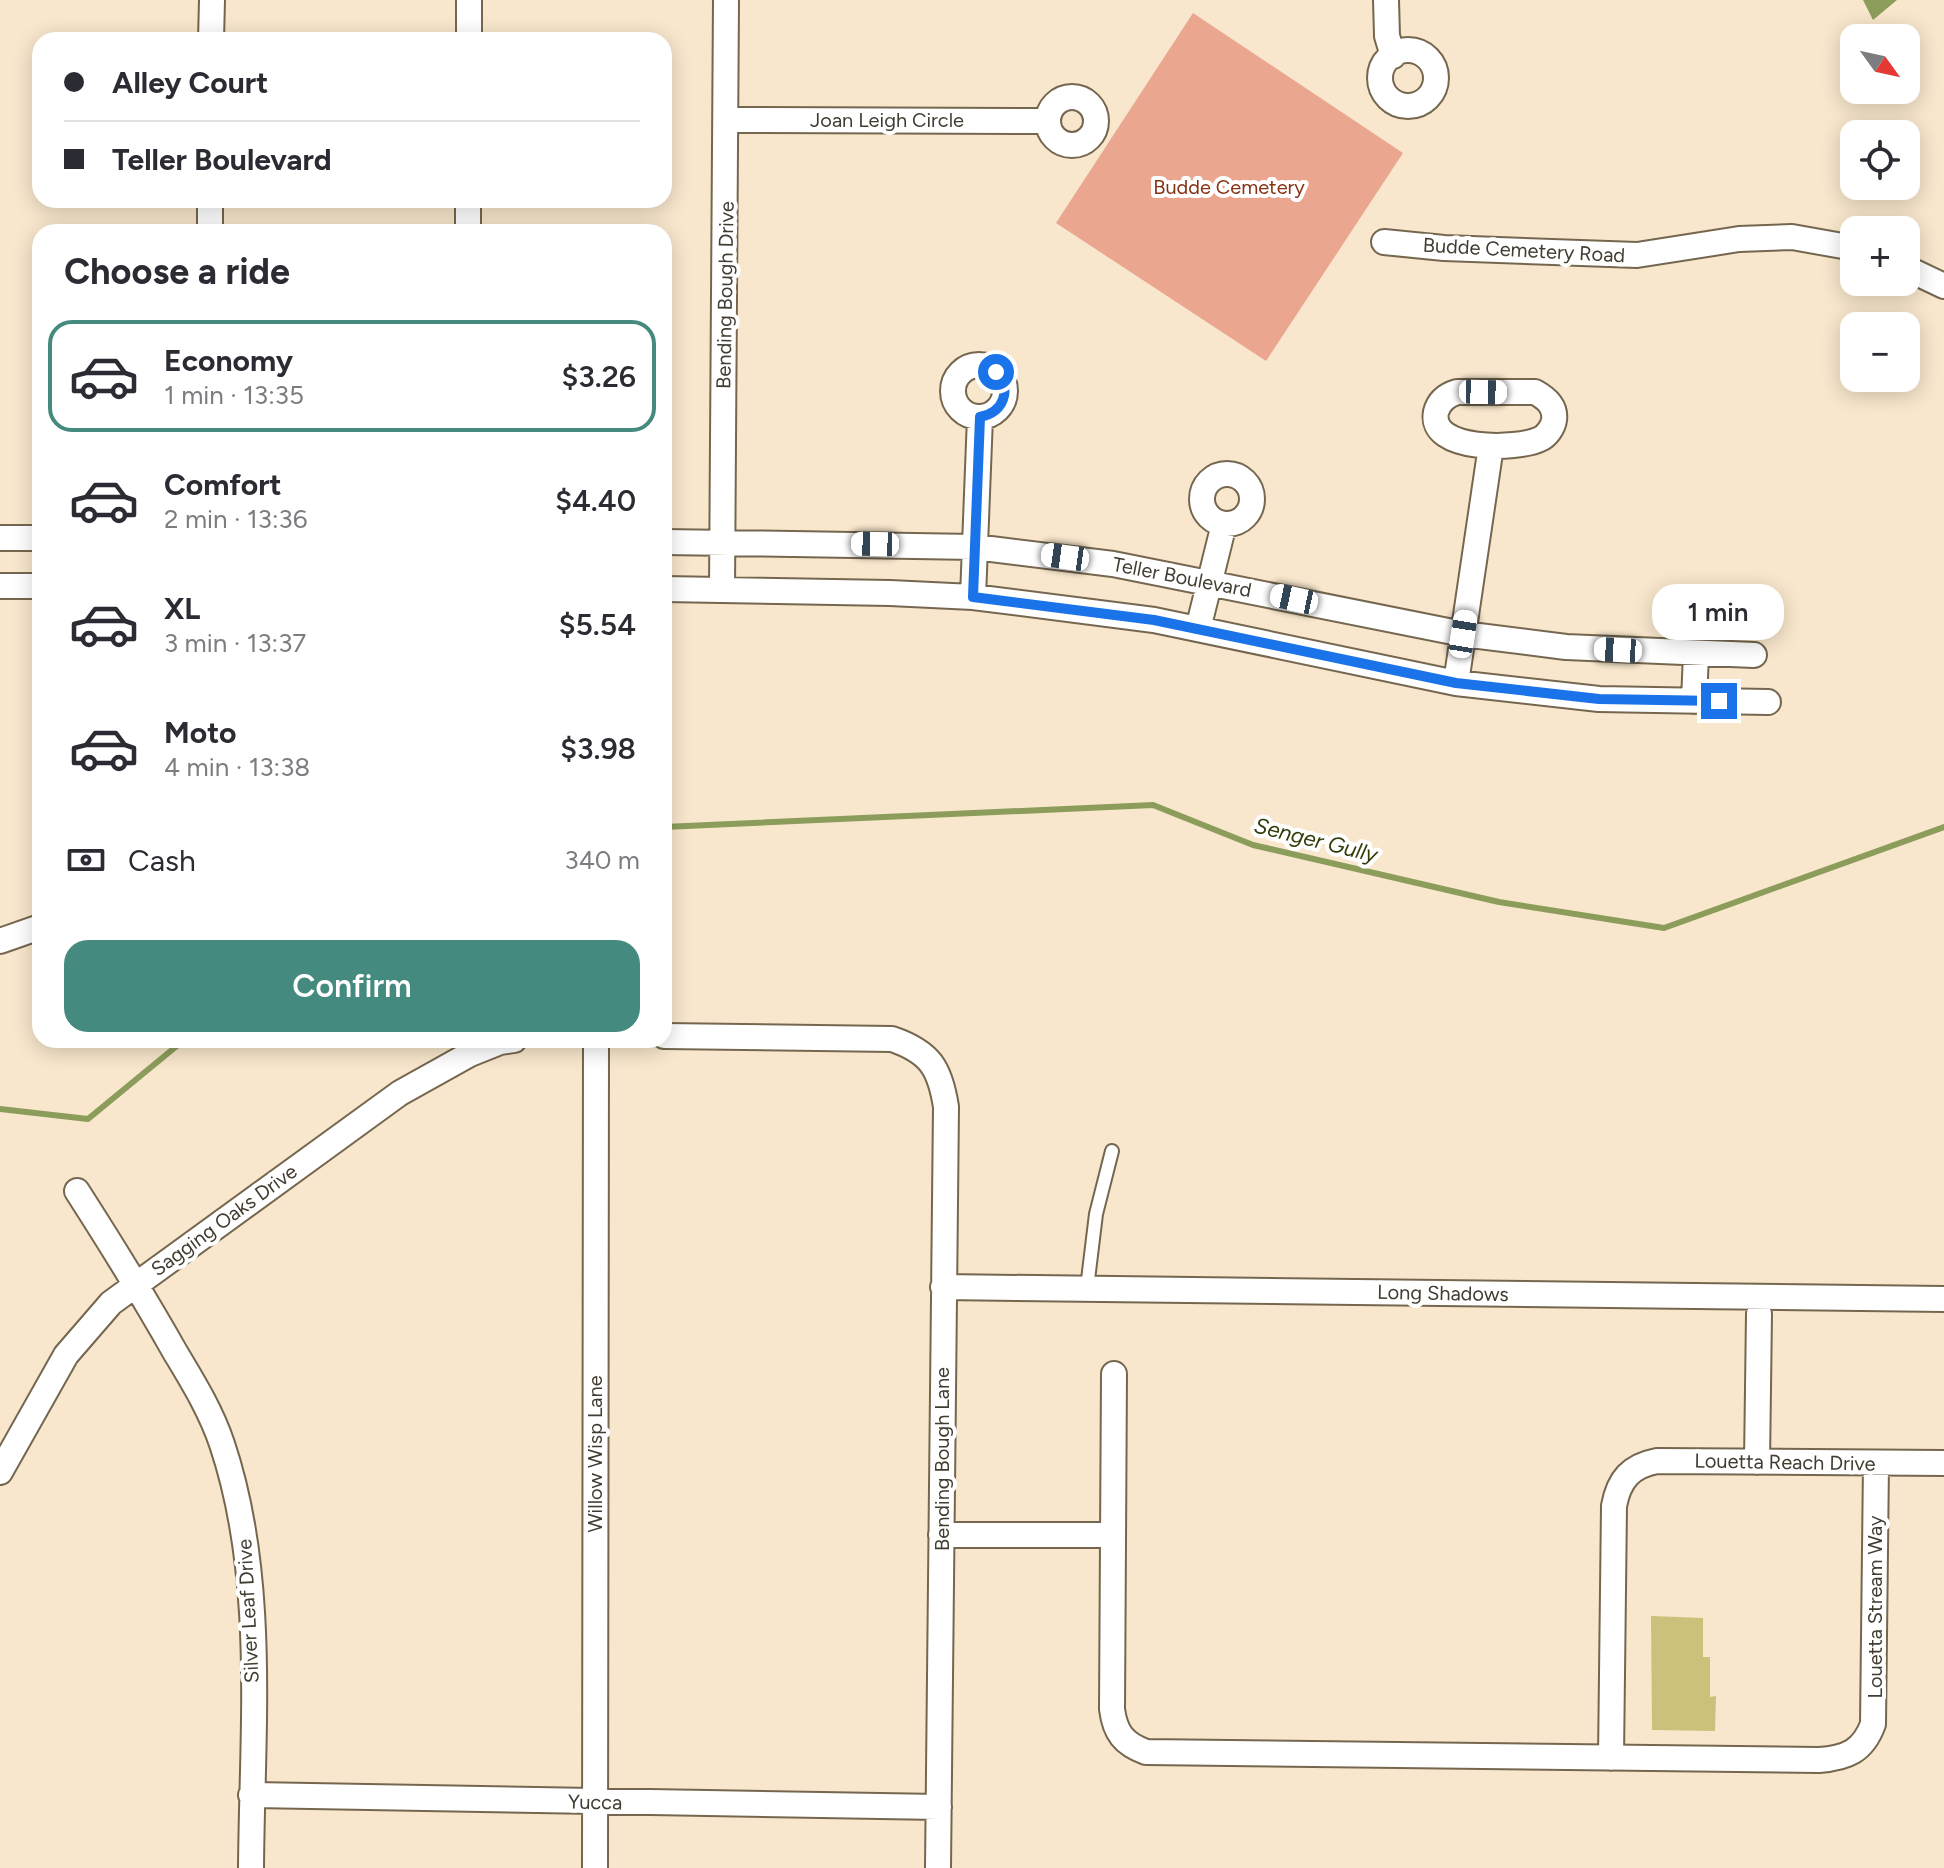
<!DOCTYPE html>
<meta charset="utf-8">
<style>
:root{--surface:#fff;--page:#f2f2f3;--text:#2b2b33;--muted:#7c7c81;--line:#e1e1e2;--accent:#458a7f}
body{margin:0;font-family:Figtree,sans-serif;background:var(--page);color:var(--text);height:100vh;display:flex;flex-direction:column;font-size:30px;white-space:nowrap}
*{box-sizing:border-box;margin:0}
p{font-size:26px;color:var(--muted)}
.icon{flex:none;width:44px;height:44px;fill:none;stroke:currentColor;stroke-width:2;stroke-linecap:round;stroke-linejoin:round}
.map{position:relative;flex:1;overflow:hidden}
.drawer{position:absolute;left:32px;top:224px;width:640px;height:824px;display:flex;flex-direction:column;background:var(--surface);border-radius:24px;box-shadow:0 4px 20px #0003}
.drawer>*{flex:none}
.hud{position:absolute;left:32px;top:32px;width:640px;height:176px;border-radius:24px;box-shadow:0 4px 20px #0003;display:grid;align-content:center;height:176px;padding:0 32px;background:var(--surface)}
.needle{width:52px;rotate:123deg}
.tools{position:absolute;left:1840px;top:24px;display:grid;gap:16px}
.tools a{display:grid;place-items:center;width:80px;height:80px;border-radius:16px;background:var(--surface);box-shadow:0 4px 20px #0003;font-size:40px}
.end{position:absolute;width:36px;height:36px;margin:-18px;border:10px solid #1a73e8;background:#fff;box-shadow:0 0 0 4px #fff}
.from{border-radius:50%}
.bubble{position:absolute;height:56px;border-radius:24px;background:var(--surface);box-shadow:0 4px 20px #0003;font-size:26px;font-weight:600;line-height:56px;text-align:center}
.car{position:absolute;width:24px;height:48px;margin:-24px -12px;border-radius:10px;box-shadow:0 0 6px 2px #0007;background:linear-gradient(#fff 24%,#345 0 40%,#fff 0 76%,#345 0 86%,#fff 0)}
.hud b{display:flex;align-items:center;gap:28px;height:76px;font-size:30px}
.hud b+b{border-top:2px solid var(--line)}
.hud i{width:20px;height:20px;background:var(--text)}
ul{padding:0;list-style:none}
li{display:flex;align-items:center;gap:24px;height:112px;margin:0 16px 12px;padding:0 16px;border:4px solid transparent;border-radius:24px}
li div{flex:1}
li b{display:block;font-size:30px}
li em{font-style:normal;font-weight:600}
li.active{border-color:var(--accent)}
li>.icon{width:72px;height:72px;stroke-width:1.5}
h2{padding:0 32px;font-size:36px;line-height:96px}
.pay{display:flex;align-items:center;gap:20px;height:88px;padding:0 32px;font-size:30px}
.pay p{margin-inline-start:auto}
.action{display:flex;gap:16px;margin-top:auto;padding:16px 32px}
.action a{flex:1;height:92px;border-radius:24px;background:var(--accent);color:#fff;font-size:32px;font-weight:600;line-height:92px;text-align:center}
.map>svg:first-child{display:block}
</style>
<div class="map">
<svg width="1944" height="1868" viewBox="0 0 1944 1868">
<rect width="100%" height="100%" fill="#f8e7cc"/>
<path fill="#eba690" d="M1193,13L1403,153L1266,361L1056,223Z"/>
<path fill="#8c9d5b" d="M1863,0H1897L1873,20Z"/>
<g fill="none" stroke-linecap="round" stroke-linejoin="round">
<path stroke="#8c9d5b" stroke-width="6" d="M664,827L1153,805L1253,845L1499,902L1664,928L1944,827
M0,1109L88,1119L184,1040"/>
</g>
<path fill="#ccc17a" d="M1651,1616L1703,1618V1657H1710V1697L1716,1696L1715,1731L1652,1730Z"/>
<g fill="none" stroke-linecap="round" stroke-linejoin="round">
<g stroke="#75674f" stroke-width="16">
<path id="service" d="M1087,1288L1096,1214L1112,1151"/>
</g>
<g stroke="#75674f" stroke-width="28">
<path id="minor" d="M1386,0L1387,36L1393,56
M211,40L212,0
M469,40V0
M1380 78a28 28 0 1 1 56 0a28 28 0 1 1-56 0Z
M1048 121a24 24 0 1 1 48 0a24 24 0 1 1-48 0Z
M726,120L1047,121
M210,232V200
M468,232V200
M1384,242L1444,248L1637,255L1739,239L1792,237L1854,248
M1906,268L1944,286
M953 391a26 26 0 1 1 52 0a26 26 0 1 1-52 0Z
M1457,392H1535C1546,398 1556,406 1554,420C1553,427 1547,436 1540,439C1518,450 1428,452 1436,412C1439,401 1447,395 1457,392Z
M1202 499a25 25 0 1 1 50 0a25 25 0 1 1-50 0Z
M0,538H40
M664,542L975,547L1113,564L1463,634L1566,647L1754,655
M0,586H40
M664,589L890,593L973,597L1154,620L1456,683L1599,699L1768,702
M722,590L726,0
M973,597L980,417
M1198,629L1224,524
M1456,683L1491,446
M1694,701L1696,654
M0,941L40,927
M664,1036L892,1039C930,1052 940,1068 946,1107L938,1868
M77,1191C111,1244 144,1297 175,1352C193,1382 211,1411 222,1444C267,1578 252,1729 251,1868
M943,1287L1944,1299
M1114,1374L1112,1709C1115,1733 1124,1744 1146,1752L1819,1760C1847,1758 1863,1751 1873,1724L1876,1463
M1757,1462L1759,1314
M0,1472L66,1355L111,1303L400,1093L470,1054L500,1042L514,1040
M941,1535H1113
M1611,1758L1614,1506C1619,1479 1631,1466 1657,1461L1944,1463
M251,1795L939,1807
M595,1868L596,1040"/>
</g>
<use href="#service" stroke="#fff" stroke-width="12"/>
<use href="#minor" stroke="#fff" stroke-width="24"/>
</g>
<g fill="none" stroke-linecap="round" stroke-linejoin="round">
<path stroke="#1a73e8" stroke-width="10" d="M996,372C1012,390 1004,412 980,417L973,597L1154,620L1456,683L1599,699L1719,701"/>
</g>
<g text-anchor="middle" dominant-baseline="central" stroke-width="8" stroke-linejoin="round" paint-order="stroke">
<g font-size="20" fill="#423c31" stroke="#fff">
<text x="887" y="120">Joan Leigh Circle</text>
<text transform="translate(1524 250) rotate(3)">Budde Cemetery Road</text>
<text transform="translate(725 295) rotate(-89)">Bending Bough Drive</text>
<text transform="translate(1182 577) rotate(11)">Teller Boulevard</text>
<text transform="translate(224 1220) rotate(-36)">Sagging Oaks Drive</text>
<text transform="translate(1443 1293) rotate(1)">Long Shadows</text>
<text transform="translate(595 1454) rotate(-90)">Willow Wisp Lane</text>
<text transform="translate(942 1459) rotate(-90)">Bending Bough Lane</text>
<text transform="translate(1785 1462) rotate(1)">Louetta Reach Drive</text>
<text transform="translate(1875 1607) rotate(-90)">Louetta Stream Way</text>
<text transform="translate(248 1611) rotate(-93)">Silver Leaf Drive</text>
<text transform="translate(595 1802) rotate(1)">Yucca</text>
</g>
<g font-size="20" fill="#853113" stroke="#fff">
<text x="1229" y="187">Budde Cemetery</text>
</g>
<g font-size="22" font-style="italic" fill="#313b07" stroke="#fff">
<text transform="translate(1316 840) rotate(14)">Senger Gully</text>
</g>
</g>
</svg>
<div class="tools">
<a><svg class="needle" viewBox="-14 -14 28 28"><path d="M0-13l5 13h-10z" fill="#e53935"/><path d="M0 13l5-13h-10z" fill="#7c7c81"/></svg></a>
<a><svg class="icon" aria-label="locate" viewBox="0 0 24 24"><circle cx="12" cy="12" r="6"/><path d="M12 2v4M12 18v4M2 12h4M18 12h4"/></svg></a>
<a>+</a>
<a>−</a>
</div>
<i class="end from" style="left:996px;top:372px"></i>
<i class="end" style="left:1719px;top:701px"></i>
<div class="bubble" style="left:1652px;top:584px;width:132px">1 min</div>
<i class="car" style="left:1483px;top:392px;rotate:91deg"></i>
<i class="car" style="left:875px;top:544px;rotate:271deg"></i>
<i class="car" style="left:1065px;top:557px;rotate:278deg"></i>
<i class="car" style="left:1294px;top:599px;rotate:282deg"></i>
<i class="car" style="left:1463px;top:634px;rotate:9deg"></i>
<i class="car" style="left:1618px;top:650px;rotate:273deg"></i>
<div class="hud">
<b><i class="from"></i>Alley Court</b>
<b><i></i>Teller Boulevard</b>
</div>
<section class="drawer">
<h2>Choose a ride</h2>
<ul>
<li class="active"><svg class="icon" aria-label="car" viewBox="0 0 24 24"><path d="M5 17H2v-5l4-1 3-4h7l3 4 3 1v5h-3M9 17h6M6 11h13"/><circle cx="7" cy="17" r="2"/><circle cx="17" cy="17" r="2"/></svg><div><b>Economy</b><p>1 min · 13:35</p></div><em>$3.26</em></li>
<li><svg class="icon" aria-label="car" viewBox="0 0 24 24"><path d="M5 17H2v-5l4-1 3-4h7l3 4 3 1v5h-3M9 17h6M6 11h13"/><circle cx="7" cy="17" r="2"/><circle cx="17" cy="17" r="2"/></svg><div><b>Comfort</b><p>2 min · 13:36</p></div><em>$4.40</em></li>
<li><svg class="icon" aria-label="car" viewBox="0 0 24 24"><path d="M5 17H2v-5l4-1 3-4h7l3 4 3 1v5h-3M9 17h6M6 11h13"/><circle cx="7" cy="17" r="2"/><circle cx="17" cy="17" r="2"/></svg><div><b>XL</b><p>3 min · 13:37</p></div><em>$5.54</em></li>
<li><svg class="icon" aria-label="car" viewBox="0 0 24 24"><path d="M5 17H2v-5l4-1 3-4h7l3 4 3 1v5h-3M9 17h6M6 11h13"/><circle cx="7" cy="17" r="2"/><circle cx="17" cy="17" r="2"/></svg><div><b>Moto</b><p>4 min · 13:38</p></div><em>$3.98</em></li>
</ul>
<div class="pay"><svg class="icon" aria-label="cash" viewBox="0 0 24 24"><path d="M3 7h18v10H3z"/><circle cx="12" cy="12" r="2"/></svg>Cash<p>340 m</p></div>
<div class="action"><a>Confirm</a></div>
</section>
</div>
